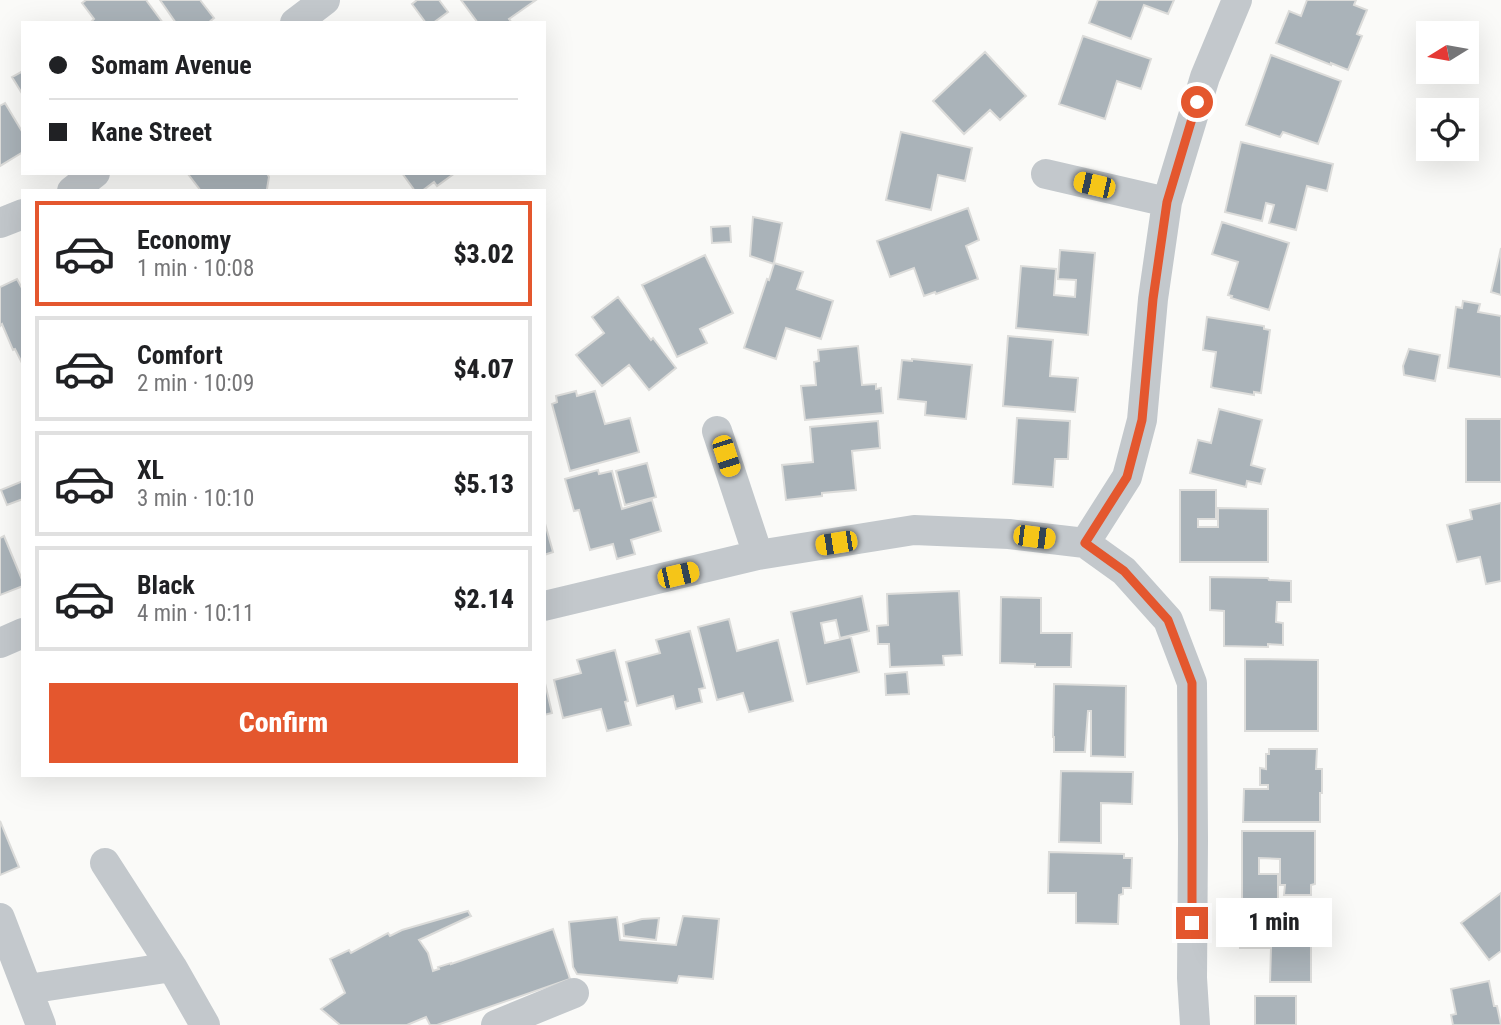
<!DOCTYPE html>
<meta charset="utf-8">
<style>
:root{--surface:#fff;--page:#f2f2f2;--text:#202124;--muted:#757577;--line:#e0e0e0;--accent:#e4572e}
body{margin:0;font-family:"Roboto Condensed",sans-serif;background:var(--page);color:var(--text);height:100vh;display:flex;flex-direction:column;font-size:26px;white-space:nowrap}
*{box-sizing:border-box;margin:0}
p{font-size:23px;color:var(--muted)}
.icon{flex:none;width:38px;height:38px;fill:none;stroke:currentColor;stroke-width:2;stroke-linecap:round;stroke-linejoin:round}
.map{position:relative;flex:1;overflow:hidden}
.drawer{position:absolute;left:21px;top:189px;width:525px;height:588px;display:flex;flex-direction:column;background:var(--surface);border-radius:0px;box-shadow:0 7px 28px #0002}
.drawer>*{flex:none}
.hud{position:absolute;left:21px;top:21px;width:525px;height:154px;border-radius:0px;box-shadow:0 7px 28px #0002;display:grid;align-content:center;height:154px;padding:0 28px;background:var(--surface)}
.needle{width:46px;rotate:259deg}
.fabs{position:absolute;left:1416px;top:21px;display:grid;gap:14px}
.fabs a{display:grid;place-items:center;width:63px;height:63px;border-radius:0px;background:var(--surface);box-shadow:0 7px 28px #0002;font-size:35px}
.end{position:absolute;width:32px;height:32px;margin:-16px;border:9px solid #e4572e;background:#fff;box-shadow:0 0 0 4px #fff}
.from{border-radius:50%}
.bubble{position:absolute;height:49px;border-radius:0px;background:var(--surface);box-shadow:0 7px 28px #0002;font-size:23px;font-weight:800;line-height:49px;text-align:center}
.car{position:absolute;width:21px;height:42px;margin:-21px -10px;border-radius:9px;box-shadow:0 0 5px 2px #0007;background:linear-gradient(#f5c518 24%,#345 0 40%,#f5c518 0 76%,#345 0 86%,#f5c518 0)}
.hud b{display:flex;align-items:center;gap:24px;height:66px;font-size:26px}
.hud b+b{border-top:2px solid var(--line)}
.hud i{width:18px;height:18px;background:var(--text)}
ul{padding:12px 0 0;list-style:none}
li{display:flex;align-items:center;gap:21px;height:105px;margin:0 14px 10px;padding:0 14px;border:4px solid var(--line);border-radius:0px}
li div{flex:1}
li b{display:block;font-size:26px}
li em{font-style:normal;font-weight:800}
li.selected{border-color:var(--accent)}
li>.icon{width:63px;height:63px;stroke-width:1.5}
.action{display:flex;gap:14px;margin-top:auto;padding:14px 28px}
.action a{flex:1;height:80px;border-radius:0px;background:var(--accent);color:#fff;font-size:28px;font-weight:800;line-height:80px;text-align:center}
.map>svg:first-child{display:block}
</style>
<div class="map">
<svg width="1501" height="1025" viewBox="0 0 1501 1025">
<rect width="100%" height="100%" fill="#fafaf8"/>
<path fill="#aab3b9" stroke="#dcdcda" stroke-width="2" d="M86,0H146L163,23H90L94,19L82,3Z
M160,0H200L214,18L208,23H176Z
M417,0H439L448,12L433,23H426L412,4Z
M461,0H536L509,19L512,23H478Z
M1098,0H1174L1168,14L1144,5L1131,39L1089,23Z
M1307,0H1356L1354,5L1367,10L1357,34L1362,36L1348,70L1331,63V65L1276,43L1289,11L1301,16Z
M1083,36L1151,59L1141,89L1117,81L1105,119L1059,104Z
M985,52L1026,96L1000,120L990,110L964,134L933,101Z
M1271,55L1341,81L1318,144L1283,132L1280,137L1246,125Z
M23,71V95L12,77Z
M5,103L23,133V152L0,166V106Z
M901,132L972,148L965,181L938,175L931,210L886,200Z
M1241,142L1333,164L1327,191L1307,186L1296,230L1269,223L1274,205L1266,203L1262,221L1225,212Z
M267,173L269,177L267,189L266,191H201L188,174Z
M402,173H455L437,186L434,182L422,191H415Z
M968,208L979,240L966,246L978,279L936,294L935,292L924,296L914,268L890,277L877,241Z
M753,217L782,223L774,263L803,272L797,289L833,301L821,339L786,328L776,359L744,348L767,279L769,280L774,264L750,256Z
M1222,222L1289,243L1269,310L1231,298L1232,296L1228,295L1238,262L1212,254Z
M730,226L731,242L712,243L711,227Z
M1501,248V295L1491,292Z
M1060,250L1095,253L1088,335L1016,328L1021,266L1056,269L1054,295L1075,297L1076,280L1058,279Z
M705,255L733,313L700,329L707,343L677,357L642,285Z
M17,279L23,290V365L15,349L13,350L2,324L0,326V287Z
M618,297L651,340L653,338L676,368L649,390L629,365L602,386L576,355L604,333L592,317Z
M1463,301L1480,304L1478,312L1501,316V377L1448,368L1456,307L1462,308Z
M1207,317L1264,326V329L1270,330L1261,393L1254,392V395L1214,388L1211,387L1216,352L1203,350Z
M1008,336L1053,340L1050,376L1078,378L1075,412L1003,406Z
M858,346L862,385L876,384V389L881,388L883,413L805,420L801,386L816,385L814,362L819,361L818,350Z
M1409,349L1440,355L1435,381L1404,375L1403,366Z
M912,359L972,365L966,419L925,415L926,402L898,399L902,360L912,361Z
M576,391L577,396L595,391L605,424L630,418L639,452L570,471L552,404L557,402L556,396Z
M1219,409L1262,420L1251,465L1265,469L1261,484L1247,481L1246,487L1190,473L1198,440L1211,443Z
M1017,418L1070,421L1068,459H1055L1053,487L1013,484Z
M1466,419H1501V482H1466Z
M878,421L880,448L852,451L856,490L822,493V496L786,500L782,465L813,462L810,427Z
M647,463L656,497L625,505L616,471Z
M598,470L599,474L612,471L622,509L652,500L661,531L631,540L635,554L617,559L613,544L590,550L579,510L574,511L565,479Z
M23,481V499L7,505L1,490Z
M1180,490H1216V519H1198V527H1218V508L1268,509V562H1180Z
M1501,503V581L1486,584L1480,557L1457,562L1447,525L1472,519L1470,510Z
M544,520L553,552L544,555Z
M4,536L23,582V586L0,595V538Z
M1210,577L1268,578L1269,580L1291,581V602H1277L1276,622L1283,623V645L1268,644V647L1224,646V611L1210,610Z
M959,591L962,655L943,656L944,665L890,667L889,644H878L877,626L888,625L887,594Z
M862,596L869,631L840,638L836,620L821,623L825,643L851,637L859,672L807,684L791,612Z
M1001,597L1041,598V633H1072L1071,667H1035V664L1000,663Z
M729,619L737,651L778,640L793,701L749,712L743,693L717,700L698,627Z
M690,631L705,688L699,689L702,702L676,709L673,696L637,706L626,662L660,653L656,640Z
M615,650L628,701L625,702L631,725L607,731L601,709L563,718L554,680L581,673L577,660Z
M1245,659L1318,660V731H1245Z
M907,672L909,694L886,695L885,674Z
M544,679L552,713L544,715Z
M1054,684L1126,686L1125,757L1091,756V711H1088L1085,752H1054V737H1053Z
M1269,749H1317L1316,769H1322V793H1320V822H1243L1244,789H1268V785H1260V768L1266,769V754H1269Z
M1061,771L1133,772L1132,804L1101,803V843L1059,842Z
M0,821L19,867L0,875Z
M1242,831H1315V884L1311,885V895H1284L1285,885H1280V859L1259,858V874H1278V903H1242Z
M1049,852L1124,854V858H1132L1131,888H1123V894L1119,895L1118,924L1076,923V893H1048Z
M1501,893V951L1489,960L1461,923Z
M468,911L471,916L419,940L428,953L433,971L439,969L438,967L451,963V964L553,929L570,979L437,1025H430L426,1017L407,1025H340L321,1009L345,993L330,959L349,950L351,953L388,933L390,936L402,930Z
M1240,914H1276V918H1311V982H1270L1271,948H1240Z
M683,916L719,919L713,979L679,976L677,983L577,974L573,967L569,922L617,917L620,940L676,945Z
M659,918L656,940L624,936L623,924L642,919Z
M1489,981L1494,1006H1497L1501,1025H1453L1451,1015L1456,1014L1451,989Z
M1255,996H1296V1025H1255Z"/>
<g fill="none" stroke-linecap="round" stroke-linejoin="round">
<path stroke="#c3c8cc" stroke-width="30" d="M295,23L325,0
M1046,174L1167,202
M72,191L95,173
M0,223L23,214
M717,431L758,555
M1085,543L1127,477L1142,420L1153,299L1167,202L1205,77L1237,0
M544,606L758,555L914,530L1009,534L1085,543L1124,571L1168,620L1192,683L1193,840L1192,978L1195,1025
M0,643L23,633
M105,863L172,967
M0,918L41,1025
M28,989L172,967L205,1025
M496,1025L574,993"/>
</g>
<g fill="none" stroke-linecap="round" stroke-linejoin="round">
<path stroke="#e4572e" stroke-width="9" d="M1192,923V683L1168,620L1124,571L1085,543L1127,477L1142,420L1153,299L1167,202L1197,102"/>
</g>
</svg>
<div class="fabs">
<a><svg class="needle" viewBox="-14 -14 28 28"><path d="M0-13l5 13h-10z" fill="#e53935"/><path d="M0 13l5-13h-10z" fill="#757577"/></svg></a>
<a><svg class="icon" aria-label="locate" viewBox="0 0 24 24"><circle cx="12" cy="12" r="6"/><path d="M12 2v4M12 18v4M2 12h4M18 12h4"/></svg></a>
</div>
<i class="end from" style="left:1197px;top:102px"></i>
<i class="end" style="left:1192px;top:923px"></i>
<div class="bubble" style="left:1216px;top:898px;width:116px">1 min</div>
<i class="car" style="left:1094px;top:185px;rotate:283deg"></i>
<i class="car" style="left:726px;top:456px;rotate:162deg"></i>
<i class="car" style="left:1034px;top:537px;rotate:97deg"></i>
<i class="car" style="left:836px;top:543px;rotate:261deg"></i>
<i class="car" style="left:678px;top:575px;rotate:77deg"></i>
<div class="hud">
<b><i class="from"></i>Somam Avenue</b>
<b><i></i>Kane Street</b>
</div>
<section class="drawer">
<ul>
<li class="selected"><svg class="icon" aria-label="car" viewBox="0 0 24 24"><path d="M5 17H2v-5l4-1 3-4h7l3 4 3 1v5h-3M9 17h6M6 11h13"/><circle cx="7" cy="17" r="2"/><circle cx="17" cy="17" r="2"/></svg><div><b>Economy</b><p>1 min · 10:08</p></div><em>$3.02</em></li>
<li><svg class="icon" aria-label="car" viewBox="0 0 24 24"><path d="M5 17H2v-5l4-1 3-4h7l3 4 3 1v5h-3M9 17h6M6 11h13"/><circle cx="7" cy="17" r="2"/><circle cx="17" cy="17" r="2"/></svg><div><b>Comfort</b><p>2 min · 10:09</p></div><em>$4.07</em></li>
<li><svg class="icon" aria-label="car" viewBox="0 0 24 24"><path d="M5 17H2v-5l4-1 3-4h7l3 4 3 1v5h-3M9 17h6M6 11h13"/><circle cx="7" cy="17" r="2"/><circle cx="17" cy="17" r="2"/></svg><div><b>XL</b><p>3 min · 10:10</p></div><em>$5.13</em></li>
<li><svg class="icon" aria-label="car" viewBox="0 0 24 24"><path d="M5 17H2v-5l4-1 3-4h7l3 4 3 1v5h-3M9 17h6M6 11h13"/><circle cx="7" cy="17" r="2"/><circle cx="17" cy="17" r="2"/></svg><div><b>Black</b><p>4 min · 10:11</p></div><em>$2.14</em></li>
</ul>
<div class="action"><a>Confirm</a></div>
</section>
</div>
